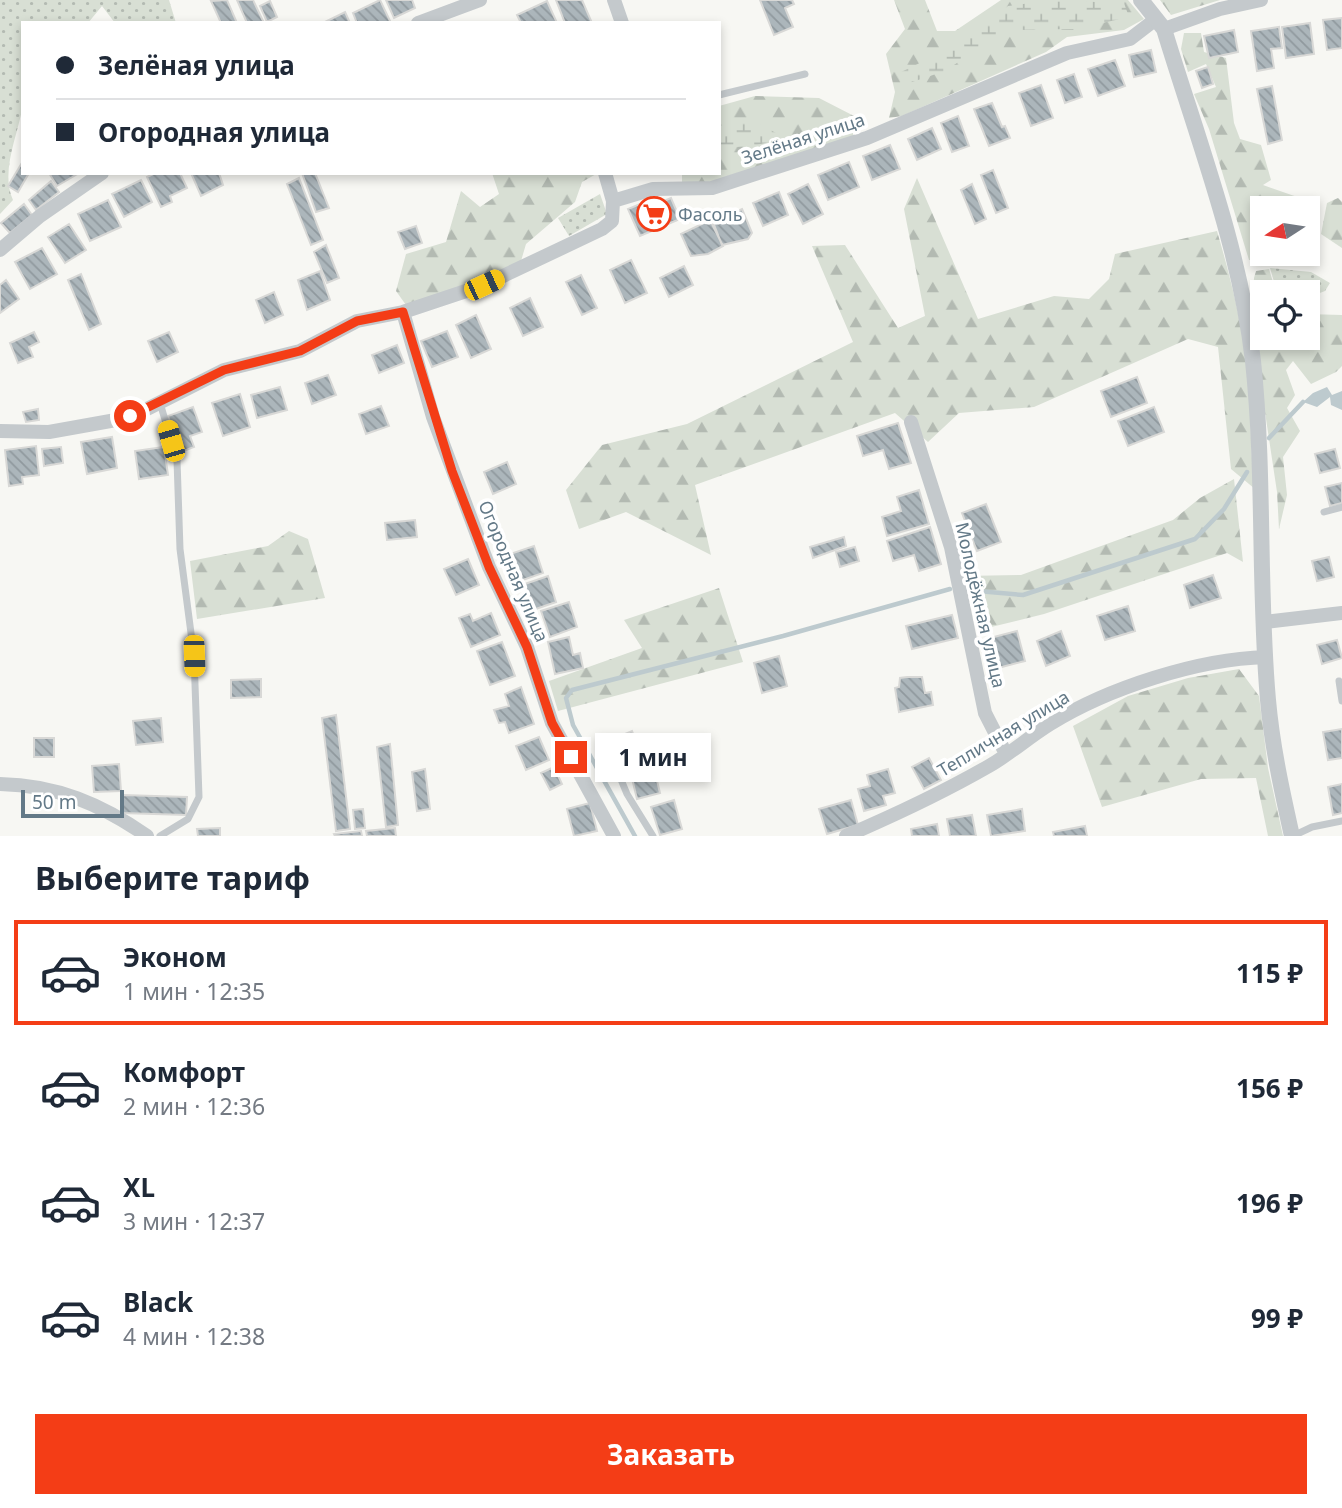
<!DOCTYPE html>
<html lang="ru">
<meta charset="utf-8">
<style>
:root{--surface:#fff;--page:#f6f6f7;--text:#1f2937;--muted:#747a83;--line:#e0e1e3;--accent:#f43d16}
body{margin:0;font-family:"Noto Sans",sans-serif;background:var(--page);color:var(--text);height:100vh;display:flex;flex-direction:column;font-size:26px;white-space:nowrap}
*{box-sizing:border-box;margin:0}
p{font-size:23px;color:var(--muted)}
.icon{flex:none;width:38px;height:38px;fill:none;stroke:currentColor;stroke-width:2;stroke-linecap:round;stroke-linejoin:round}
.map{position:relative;height:836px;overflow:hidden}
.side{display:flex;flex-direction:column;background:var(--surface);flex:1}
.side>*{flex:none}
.hud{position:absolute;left:21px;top:21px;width:700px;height:154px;border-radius:0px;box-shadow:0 4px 10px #0003;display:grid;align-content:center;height:154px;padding:0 35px;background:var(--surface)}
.needle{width:46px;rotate:258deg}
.buttons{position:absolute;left:1250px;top:196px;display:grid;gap:14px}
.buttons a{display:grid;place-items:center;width:70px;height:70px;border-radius:0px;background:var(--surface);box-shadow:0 4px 10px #0003;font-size:35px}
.scale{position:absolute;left:21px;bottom:18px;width:103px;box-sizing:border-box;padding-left:7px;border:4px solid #637987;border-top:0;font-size:19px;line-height:24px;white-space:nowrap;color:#637987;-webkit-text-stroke:5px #fff;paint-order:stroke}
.end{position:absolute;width:32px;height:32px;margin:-16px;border:9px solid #f43d16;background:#fff;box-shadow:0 0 0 4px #fff}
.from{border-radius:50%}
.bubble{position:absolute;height:49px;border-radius:0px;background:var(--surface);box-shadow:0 4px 10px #0003;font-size:23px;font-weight:700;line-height:49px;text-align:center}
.car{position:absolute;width:21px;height:42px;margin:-21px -10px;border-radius:9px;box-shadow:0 0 5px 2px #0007;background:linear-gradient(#f5c518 24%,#345 0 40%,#f5c518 0 76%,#345 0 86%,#f5c518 0)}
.hud b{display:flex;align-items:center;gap:24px;height:66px;font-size:26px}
.hud b+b{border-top:2px solid var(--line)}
.hud i{width:18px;height:18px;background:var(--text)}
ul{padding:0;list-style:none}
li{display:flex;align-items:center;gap:21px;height:105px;margin:0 14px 10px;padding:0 21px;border:4px solid transparent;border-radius:0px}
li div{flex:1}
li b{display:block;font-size:26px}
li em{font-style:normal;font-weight:700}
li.current{border-color:var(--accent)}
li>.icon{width:63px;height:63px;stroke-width:1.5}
h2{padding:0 35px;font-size:32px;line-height:84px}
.action{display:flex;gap:14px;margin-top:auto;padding:14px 35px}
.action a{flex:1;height:80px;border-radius:0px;background:var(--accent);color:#fff;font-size:28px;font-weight:700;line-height:80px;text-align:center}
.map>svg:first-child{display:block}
</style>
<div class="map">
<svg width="1342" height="836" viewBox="0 0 1342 836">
<defs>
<pattern id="grass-dots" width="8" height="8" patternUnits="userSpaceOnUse" patternTransform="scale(1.75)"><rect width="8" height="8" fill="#d8dfd4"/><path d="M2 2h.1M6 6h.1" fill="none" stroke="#b3bab2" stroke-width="1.8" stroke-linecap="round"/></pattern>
<pattern id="forest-firs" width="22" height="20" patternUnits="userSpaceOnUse" patternTransform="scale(1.75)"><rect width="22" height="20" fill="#d8dfd4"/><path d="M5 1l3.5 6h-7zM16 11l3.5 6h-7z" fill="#b3bab2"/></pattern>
<pattern id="wetland-marsh" width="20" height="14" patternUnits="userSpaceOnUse" patternTransform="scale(1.75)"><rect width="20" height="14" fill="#d8dfd4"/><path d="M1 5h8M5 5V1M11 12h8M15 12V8" fill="none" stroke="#b3bab2"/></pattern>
<pattern id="building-back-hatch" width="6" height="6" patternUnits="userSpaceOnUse" patternTransform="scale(1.75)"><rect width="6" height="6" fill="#acb6bb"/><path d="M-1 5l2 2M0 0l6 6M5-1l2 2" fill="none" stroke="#90999e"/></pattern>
</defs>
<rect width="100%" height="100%" fill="#f7f7f3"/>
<path fill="url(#grass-dots)" d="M0,0H169L176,23H115L102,6L88,23H23C23,49 27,79 23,105C18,135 0,172 13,200L0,214Z
M600,194L607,214L569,236L558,218Z
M1270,268L1311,272L1330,283L1325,291L1307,298V292H1277Z"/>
<path fill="url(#forest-firs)" d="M894,0H925L937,31H955L1001,0H1128L1144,19L1124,30L1067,37L1046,52L902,116L889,118L895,92L886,54L905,29Z
M1160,0H1220L1171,15Z
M1184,33H1201L1204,52L1226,58L1234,123L1240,139L1261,145L1271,180L1263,185L1303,199L1306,208H1262V254H1307V210L1319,240L1308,260H1249L1209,129L1194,94L1216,87L1206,64L1188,72L1181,49Z
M755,96L819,98L854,116L853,137L716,181L682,186V173H719V106Z
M492,173H598L582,182L575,202L526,244L521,261L489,276L406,305L396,291L406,254L446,242L461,191L480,207L499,194Z
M917,178L978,319L1054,296L1089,299L1109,279L1115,254L1217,231C1229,272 1240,315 1246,358C1252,401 1249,446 1255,489L1231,469L1218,347L1188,339L1034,407L959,413L928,442L895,413L695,485L711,555L626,512L579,529L566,490L602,445L687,424L853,342L812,246L845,245L898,328L925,316L904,209Z
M1338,198L1342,202V248L1321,234L1327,203Z
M1269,269L1276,292H1262V338H1307V314L1342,315V366L1336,372L1311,384L1293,361L1286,370L1295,395L1287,408L1300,431L1283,457L1287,495L1279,529L1277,492L1252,326L1254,278L1256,271Z
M1234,479L1243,562L1227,553L1044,614L983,629L964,576L1021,575L1173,520L1200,498Z
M289,531L308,539L325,598L197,619L190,561L268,546Z
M719,588L743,662L558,711L549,681L642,648L624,620Z
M1239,669L1259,696L1268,768L1283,836H1268L1256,778L1201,779L1102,807L1073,726L1128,696L1188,678Z"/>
<path fill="url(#wetland-marsh)" d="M1052,0L1124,3L1129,17L1076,29L1006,30L945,71L900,86L901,72L951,48L1008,6Z
M751,119L785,138L753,146L719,148V126Z"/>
<path fill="#bdcace" d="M1327,387L1332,395L1342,391V410L1331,405L1330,397L1317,407L1303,402L1313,393Z"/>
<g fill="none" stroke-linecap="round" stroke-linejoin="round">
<path stroke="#bdcace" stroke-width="4.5" d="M1269,438L1303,402
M966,590L1023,595L1195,539L1224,509L1247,472
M635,836L573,725L566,698L572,690L783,636L950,589"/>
</g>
<path fill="url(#building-back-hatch)" stroke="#d8d8d6" stroke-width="2" d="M227,0L237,23H221L211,1Z
M237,0H253L264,23H247Z
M380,0L391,23H357L353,13Z
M386,0H412L415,8L394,18Z
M556,0H582L592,23H565Z
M760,0H792L794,4L785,8L793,27L774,35Z
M270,1L277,17L267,22L260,6Z
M547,1L557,23H521L517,15Z
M345,12L350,23H323Z
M1342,18V48L1327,50L1323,20Z
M1310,23L1314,54L1286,58L1282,27Z
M1279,27L1282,48L1271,49L1274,68L1257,71L1251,31Z
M1234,30L1238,52L1209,58L1204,36Z
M1151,50L1156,72L1134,77L1129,55Z
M1115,60L1125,86L1098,96L1088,69Z
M1208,67L1213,84L1202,88L1196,71Z
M1074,74L1082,97L1065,103L1057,80Z
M1041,85L1053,118L1031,126L1019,93Z
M1272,86L1282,140L1268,144L1257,89Z
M992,103L1002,127L1005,126L1010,138L989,146L974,109Z
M958,116L969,146L952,152L941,123Z
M932,128L941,149L917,160L908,139Z
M890,145L900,169L872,180L863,156Z
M23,161V173H29L18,192L8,186Z
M849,162L859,187L828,200L818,175Z
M993,170L1008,208L996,213L981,175Z
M49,173H79L57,186Z
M155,173H180L187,188L170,196L172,202L161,207L147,177Z
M191,173H219L223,185L201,196Z
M302,173H315L329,208L316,212Z
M299,178L323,240L311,245L287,184Z
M141,180L152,202L124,217L112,194Z
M51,181L59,192L36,210L29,200Z
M808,184L823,214L803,224L788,194Z
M972,184L986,219L975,224L961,190Z
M779,192L788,215L763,226L753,203Z
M657,197L659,203L671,198L680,219L640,236L628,209Z
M108,200L121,227L90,241L78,214Z
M24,204L32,215L10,233L1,223Z
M742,209L752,233L748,239L722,245L713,222Z
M710,220L723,246L708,254L691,256L681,234Z
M69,224L86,250L65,263L48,237Z
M416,226L422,243L405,249L398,232Z
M326,245L339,278L327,283L314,252Z
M42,248L57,274L30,289L15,262Z
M631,260L647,293L625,303L610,270Z
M684,266L693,285L669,297L660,278Z
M320,271L330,300L307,310L298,280Z
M81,274L101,324L89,330L68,280Z
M581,275L597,308L582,315L566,282Z
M6,280L19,299L0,313V285Z
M274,292L283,315L265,323L256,300Z
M530,298L543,327L523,336L510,308Z
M476,315L491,349L471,358L456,325Z
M447,331L458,357L432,367L421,341Z
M34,332L39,342L29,347L33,357L18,363L10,343Z
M169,332L178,352L157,362L148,341Z
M397,345L404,363L379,373L372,355Z
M328,375L336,395L312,404L305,383Z
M1137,377L1147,403L1111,417L1101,391Z
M280,387L287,410L257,418L251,395Z
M240,394L250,427L223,436L212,403Z
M381,406L389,426L366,434L359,414Z
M193,407L202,432L190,436L194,447L181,452L168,416Z
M1154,407L1164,432L1128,446L1118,421Z
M38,409L39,420L26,422L23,412Z
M898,423L911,463L889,469L883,450L863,456L857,436Z
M112,437L117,468L87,474L81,442Z
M36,446L39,475L22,477L23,484L9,486L5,450Z
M61,447L63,463L44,466L42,449Z
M164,447L168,475L139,479L135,451Z
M1335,449L1340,468L1320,473L1315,454Z
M507,462L516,484L493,494L484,472Z
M1342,483V503L1330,506L1325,487Z
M919,490L929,524L887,536L882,517L901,511L897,497Z
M986,504L1001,542L977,551L962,513Z
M415,520L417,537L387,540L385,523Z
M930,527L941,564L919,571L914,555L893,561L887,541Z
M844,537L846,546L813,558L810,547Z
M534,546L543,573L520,581L510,554Z
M855,547L859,561L840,567L836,552Z
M1329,557L1334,577L1317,581L1312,561Z
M468,559L479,585L456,595L444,569Z
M1213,575L1221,598L1190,608L1184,585Z
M548,576L556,602L530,611L522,585Z
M569,602L577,627L550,637L541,611Z
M1128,606L1135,631L1105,640L1097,616Z
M491,613L500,635L471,647L459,618L470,614L473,621Z
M952,615L958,638L912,649L906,626Z
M1017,631L1025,661L998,668L990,638Z
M1061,631L1070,656L1046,666L1037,641Z
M569,637L573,655L580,653L583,668L555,674L548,642Z
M1337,640L1342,658L1322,664L1317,645Z
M502,642L515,676L490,685L477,651Z
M779,656L787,686L762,693L754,663Z
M907,677H922L925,693L931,692L933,705L899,712L895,688L899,687L900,678Z
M261,679V697L231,698V680Z
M521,687L534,724L509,733L505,722L499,723L494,710L509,706L505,694Z
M336,715L350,829L336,831L322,718Z
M161,718L163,742L136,745L133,721Z
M1342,729V758L1328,760L1323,732Z
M632,731L641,754L617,764L608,741Z
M539,737L549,760L526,770L516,746Z
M34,738H54V757H34Z
M390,744L398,825L386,827L377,747Z
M651,756L660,793L637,799L628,762Z
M929,758L941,780L924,789L912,767Z
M119,764L121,791L94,792L92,766Z
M554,767L562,784L550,790L541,773Z
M425,769L430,809L417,811L412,772Z
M888,769L895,793L883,796L886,805L864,811L858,789L870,786L867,775Z
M1342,784V813L1333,815L1328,787Z
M122,795L187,797L186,815L122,813Z
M674,800L682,829L660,835L651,807Z
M851,800L858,825L827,834L819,809Z
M590,803L597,831L574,836L567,809Z
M363,809L365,828L355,829L353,810Z
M1022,809L1025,831L991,836L987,815Z
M972,815L976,836H950L947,819Z
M937,824L939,836H912L911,829Z
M1085,826L1087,836H1054L1053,832Z
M220,828V836H198L197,829Z
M395,828L396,836H367L366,831Z
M361,831L362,836H335L334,834Z"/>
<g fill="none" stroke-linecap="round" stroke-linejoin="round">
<path stroke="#c4c9cc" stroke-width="7" d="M719,95L805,74
M160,403L177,460L180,549L194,656L199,797L188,819L160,836
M1324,512L1342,507
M1339,681L1342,701
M617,770L627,794L653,836
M1293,836L1312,827L1342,821"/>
<path stroke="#c4c9cc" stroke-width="14" d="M614,0L622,23
M418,23L480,0
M1164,29L1220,9L1261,0
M613,201L653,189L712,188L867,138L1067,53L1130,39L1156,19
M0,250L40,216L102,173
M403,312L433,417L489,567L527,647L552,723L614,836
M911,422L951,547L985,713L1006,754
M0,431L49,432L116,420L143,411L224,370L300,351L357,321L403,312L484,285L602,229L612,221L613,201L605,173
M1265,622L1342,613
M0,784C56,785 101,804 147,836
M846,836C895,815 942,793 989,766C1010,754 1029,737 1050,724C1108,688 1198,659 1266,657"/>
<path stroke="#c4c9cc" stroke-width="16" d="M1141,0L1164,29C1197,138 1240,248 1253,361C1265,474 1258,588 1268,700C1272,746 1282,791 1292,836"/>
</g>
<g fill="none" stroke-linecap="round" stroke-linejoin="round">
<path stroke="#f43d16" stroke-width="9" d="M130,416L224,370L300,351L357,321L403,312L452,471L489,567L527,647L552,723L571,757"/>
</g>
<defs>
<g id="supermarket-ring" transform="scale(1.75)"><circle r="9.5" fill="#fff" stroke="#f43d16" stroke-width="1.5"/><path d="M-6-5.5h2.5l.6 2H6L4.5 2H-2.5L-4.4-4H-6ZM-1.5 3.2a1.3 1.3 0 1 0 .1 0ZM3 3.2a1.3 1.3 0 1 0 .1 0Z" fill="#f43d16"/></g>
</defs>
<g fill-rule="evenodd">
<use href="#supermarket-ring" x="654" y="214"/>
</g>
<g text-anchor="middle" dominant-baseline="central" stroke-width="7" stroke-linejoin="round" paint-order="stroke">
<g font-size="18" fill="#637987" stroke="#fff">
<text transform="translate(803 138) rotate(-18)">Зелёная улица</text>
<text transform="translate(514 571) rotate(67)">Огородная улица</text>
<text transform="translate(981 605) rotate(77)">Молодёжная улица</text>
<text transform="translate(1003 733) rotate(-31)">Тепличная улица</text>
</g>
<g font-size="18" fill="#637987" stroke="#fff" text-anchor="start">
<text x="678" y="214">Фасоль</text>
</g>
</g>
</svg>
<div class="buttons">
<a><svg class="needle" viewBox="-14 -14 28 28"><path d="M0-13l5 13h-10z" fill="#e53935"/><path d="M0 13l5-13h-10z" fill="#747a83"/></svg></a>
<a><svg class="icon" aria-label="locate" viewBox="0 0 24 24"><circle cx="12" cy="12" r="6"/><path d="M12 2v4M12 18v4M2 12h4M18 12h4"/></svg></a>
</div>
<div class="scale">50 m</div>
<i class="end from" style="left:130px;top:416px"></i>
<i class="end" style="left:571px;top:757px"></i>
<div class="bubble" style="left:595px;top:733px;width:116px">1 мин</div>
<i class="car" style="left:484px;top:285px;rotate:65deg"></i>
<i class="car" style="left:171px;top:441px;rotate:344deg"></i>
<i class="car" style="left:194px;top:656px;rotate:178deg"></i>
<div class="hud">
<b><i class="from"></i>Зелёная улица</b>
<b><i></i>Огородная улица</b>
</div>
</div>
<section class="side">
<h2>Выберите тариф</h2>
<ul>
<li class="current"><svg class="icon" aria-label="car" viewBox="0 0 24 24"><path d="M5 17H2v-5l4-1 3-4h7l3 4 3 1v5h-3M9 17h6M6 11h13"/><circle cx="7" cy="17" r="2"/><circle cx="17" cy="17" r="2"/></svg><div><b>Эконом</b><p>1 мин · 12:35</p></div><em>115 ₽</em></li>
<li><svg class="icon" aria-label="car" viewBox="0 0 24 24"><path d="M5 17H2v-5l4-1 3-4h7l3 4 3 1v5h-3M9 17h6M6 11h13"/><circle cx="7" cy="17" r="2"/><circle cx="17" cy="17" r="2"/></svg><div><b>Комфорт</b><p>2 мин · 12:36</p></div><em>156 ₽</em></li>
<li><svg class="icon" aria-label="car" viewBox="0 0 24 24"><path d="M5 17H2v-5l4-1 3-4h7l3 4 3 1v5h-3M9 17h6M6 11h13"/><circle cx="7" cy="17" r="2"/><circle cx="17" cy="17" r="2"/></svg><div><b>XL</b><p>3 мин · 12:37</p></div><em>196 ₽</em></li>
<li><svg class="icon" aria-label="car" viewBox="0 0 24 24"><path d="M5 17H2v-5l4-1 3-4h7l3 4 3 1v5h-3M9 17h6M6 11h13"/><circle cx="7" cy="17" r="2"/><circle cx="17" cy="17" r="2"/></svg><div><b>Black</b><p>4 мин · 12:38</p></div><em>99 ₽</em></li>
</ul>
<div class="action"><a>Заказать</a></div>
</section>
